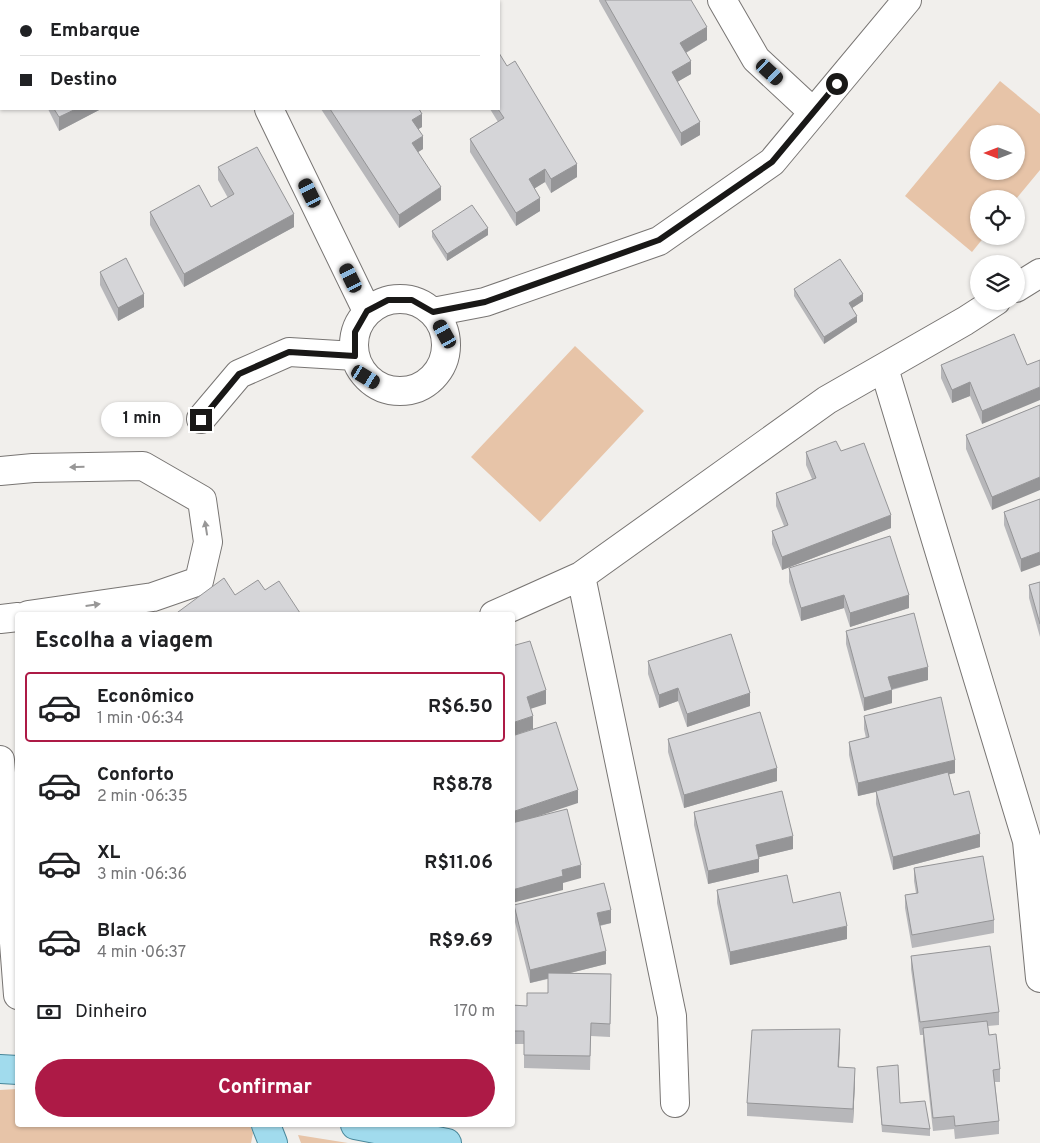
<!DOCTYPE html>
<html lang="pt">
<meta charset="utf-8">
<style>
:root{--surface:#fff;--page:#f6f6f6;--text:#202124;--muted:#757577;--line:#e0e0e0;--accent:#ad1a46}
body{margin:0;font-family:Overpass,sans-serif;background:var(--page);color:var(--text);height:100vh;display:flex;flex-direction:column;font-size:19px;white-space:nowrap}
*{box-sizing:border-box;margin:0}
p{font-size:16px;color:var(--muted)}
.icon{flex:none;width:28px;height:28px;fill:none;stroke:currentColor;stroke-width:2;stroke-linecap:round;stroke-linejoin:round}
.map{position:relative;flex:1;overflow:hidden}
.side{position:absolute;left:15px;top:612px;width:500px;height:515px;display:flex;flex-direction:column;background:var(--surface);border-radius:5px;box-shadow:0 1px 4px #0004}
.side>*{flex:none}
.banner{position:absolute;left:0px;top:0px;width:500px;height:110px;box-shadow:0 1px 4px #0004;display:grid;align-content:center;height:110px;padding:0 20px;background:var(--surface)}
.needle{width:32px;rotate:270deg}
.fabs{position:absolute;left:970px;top:125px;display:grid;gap:10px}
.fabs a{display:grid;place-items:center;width:55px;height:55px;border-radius:50%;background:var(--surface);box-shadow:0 1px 4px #0004;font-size:25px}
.end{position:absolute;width:22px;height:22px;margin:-11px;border:6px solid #191817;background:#fff;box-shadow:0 0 0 2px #fff}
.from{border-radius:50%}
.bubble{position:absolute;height:35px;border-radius:18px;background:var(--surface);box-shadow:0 1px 4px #0004;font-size:16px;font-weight:700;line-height:35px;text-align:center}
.car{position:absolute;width:15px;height:30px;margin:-15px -8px;border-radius:6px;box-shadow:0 0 4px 1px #0007;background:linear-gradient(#222 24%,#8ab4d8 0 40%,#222 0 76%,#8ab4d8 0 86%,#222 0)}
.banner b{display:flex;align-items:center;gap:18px;height:48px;font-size:19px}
.banner b+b{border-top:1px solid var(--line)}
.banner i{width:12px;height:12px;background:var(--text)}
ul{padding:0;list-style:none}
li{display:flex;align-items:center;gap:15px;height:70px;margin:0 10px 8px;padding:0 10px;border:2px solid transparent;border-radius:5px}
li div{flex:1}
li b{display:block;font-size:19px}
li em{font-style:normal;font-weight:700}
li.current{border-color:var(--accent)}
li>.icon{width:45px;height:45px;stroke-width:1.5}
h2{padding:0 20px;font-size:22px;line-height:60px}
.pay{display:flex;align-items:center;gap:12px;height:55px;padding:0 20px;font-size:19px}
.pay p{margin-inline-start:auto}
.button{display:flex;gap:10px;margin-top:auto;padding:10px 20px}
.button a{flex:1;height:58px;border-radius:30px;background:var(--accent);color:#fff;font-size:20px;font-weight:700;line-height:58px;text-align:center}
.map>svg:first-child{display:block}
</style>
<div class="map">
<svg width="1040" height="1143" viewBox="0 0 1040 1143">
<rect width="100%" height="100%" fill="#f1efec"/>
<path fill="#e7c4a8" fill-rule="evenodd" d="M1000,81L1040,114V170L1016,199H979V236H985L972,252L905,196ZM979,134H1016V171H979Z
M575,346L644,411L540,522L471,457Z
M17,1089L18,1125H250L253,1133L251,1143H0V1090Z
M298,1135L348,1143H301Z"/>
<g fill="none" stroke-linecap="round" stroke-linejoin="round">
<g stroke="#787573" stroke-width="30">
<path id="minor" d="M216,0V1
M722,0L756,59L813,112
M269,109L367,311
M1016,288L1040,273
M354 345a46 46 0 1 1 92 0a46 46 0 1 1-92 0Z
M433,312L485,302L659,241L772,162L907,0
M884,368L1027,841L1040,978
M201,419L239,374L289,352L355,356
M0,471L33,468L143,466L202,500L208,542L199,581L153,597L28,615
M581,576L672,1016L675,1103
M494,615L581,576L827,400L965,321L996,301
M0,619L18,617
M0,760L18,995"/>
</g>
<g stroke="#48879a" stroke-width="30">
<path id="major" d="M0,1069L18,1070
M266,1125L273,1143
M355,1125L447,1143"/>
</g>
<use href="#minor" stroke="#fff" stroke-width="28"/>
<use href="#major" stroke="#a1dbed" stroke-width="28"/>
</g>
<path fill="#b7b7ba" d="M599,0H691L707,40L686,53L691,74L677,82L700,135L681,146L599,1Z
M48,109H101L59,131Z
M321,109H419L422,127L418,129L423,149L418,152L441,200L399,228Z
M490,109H499L577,177L551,193L545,182L534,188L540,211L516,226L470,152V139L498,122Z
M218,167L294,227L184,287L150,225V212L211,207L228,198L218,180Z
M432,231L488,235L447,261L432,237Z
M100,272L144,307L118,321L100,285Z
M794,289L863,301L852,308L857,322L824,344L794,296Z
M1014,334L982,424L970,396L952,403L941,378V365Z
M1040,405L992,510L966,449V435Z
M841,451L891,528L782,570L772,544V531L784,526L776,506V493L812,479L806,465V452Z
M1040,499L1021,572L1004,525V512Z
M789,568L909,608L850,627L844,608L801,621L789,582Z
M1040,582V637L1029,598V585Z
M846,631L928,680L892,690V703L864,711L846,644Z
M648,661L750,706L687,727L678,701L659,708L648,674Z
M864,716L955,773L949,774L954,795L980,847L893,870L876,804V792L858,796L849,755V742L866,738L864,729Z
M668,739L777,781L684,808L668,752Z
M694,812L793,849L759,857V872L708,884L694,825Z
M914,868L994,920V933L912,948L905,908V895L916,893L914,881Z
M717,890L793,903L847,939L730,965L717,903Z
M514,905L611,923L600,926L606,964L570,973L611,974L610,1037L591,1036L590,1070L524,1068V1044H512V1005L527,1006L548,993V979L530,983L514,918Z
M911,956L999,1012V1025L988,1026L989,1035L1000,1069V1082H995L999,1121V1134L955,1139L954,1129L933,1131L923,1041V1035H920L911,969Z
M840,1042L839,1067L855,1081L853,1123L747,1116V1103Z
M877,1067L900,1103L930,1129V1136L882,1132Z"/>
<path fill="#959597" d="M36,0H48L46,1H33Z
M707,27V40L680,56V43Z
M691,61V74L672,85V72Z
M76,109H101L59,131V117Z
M422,114V127L412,133V120Z
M700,122V135L681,146V133Z
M423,136V149L412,156V143Z
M577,164V177L551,193V179Z
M545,169V182L529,192V179Z
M441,187V200L399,228V215Z
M540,198V211L516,226V213Z
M294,214V227L184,287V274Z
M488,228V235L447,261V254Z
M144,294V307L118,321V308Z
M863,294V301L849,310V303Z
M857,316V322L824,344V337Z
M970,382V396L952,403V390Z
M1040,387V400L982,424V411Z
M1040,477V490L992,510V497Z
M891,515V528L782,570V557Z
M1040,552V565L1021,572V559Z
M844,595V608L801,621V608Z
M909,595V608L850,627V613Z
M928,667V680L888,690V677Z
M678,688V701L659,708V695Z
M546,690V704L527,710V697Z
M892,690V703L864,711V698Z
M750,693V706L687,727V714Z
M533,716V729L512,736V723Z
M955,760V773L858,796V783Z
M777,768V781L684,808V795Z
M578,790V803L512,825V812Z
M980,834V847L893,870V857Z
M793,836V849L756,858V845Z
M759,859V872L708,884V871Z
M581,865V878L563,883V890L512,903V890L562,870Z
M611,910V923L597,926V913Z
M847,926V939L730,965V952Z
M606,951V964L530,983V970Z
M840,1029V1042L838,1080V1067Z
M855,1068V1081L853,1123V1109Z"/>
<path fill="#d5d5d8" stroke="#959597" d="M18,0H36L33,1H18Z
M86,0H97L95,1H86Z
M103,0H166V1H101Z
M605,0H691L707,27L680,43L691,61L672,72L700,122L681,133Z
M499,53L507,66L515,61L577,164L551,179L545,169L529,179L540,198L516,213L470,139L504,118L498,109H499Z
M54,109H76L59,117Z
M330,109H419L422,114L412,120L423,136L412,143L441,187L399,215Z
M257,147L294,214L184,274L150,212L199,185L211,207L234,194L218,167Z
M472,205L488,228L447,254L432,231Z
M126,258L144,294L118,308L100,272Z
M840,259L863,294L849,303L857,316L824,337L794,289Z
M1014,334L1027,365L1040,360V387L982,411L970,382L952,390L941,365Z
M1040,405V477L992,497L966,435Z
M836,441L841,451L864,443L891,515L782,557L772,531L788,525L776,493L816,478L806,452Z
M1040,499V552L1021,559L1004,512Z
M890,536L909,595L850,613L844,595L801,608L789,568Z
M224,578L235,595L258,580L265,590L279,581L300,613L296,615H252L251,613L246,615H174Z
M1040,582V624L1029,585Z
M914,613L928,667L888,677L892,690L864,698L846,631Z
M731,634L750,693L687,714L678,688L659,695L648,661Z
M530,641L546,690L527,697L533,716L512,723V646Z
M941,697L955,760L858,783L849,742L869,737L864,716Z
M760,712L777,768L684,795L668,739Z
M556,722L578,790L512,812V736Z
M948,772L954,795L969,791L980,834L893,857L876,791Z
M782,791L793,836L756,845L759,859L708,871L694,812Z
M567,809L581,865L562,870L563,876L512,890V823Z
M983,856L994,920L912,935L905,895L918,893L914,868Z
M787,875L793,903L840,892L847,926L730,952L717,890Z
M604,883L611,910L597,913L606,951L530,970L514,905Z
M990,946L999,1012L920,1022L911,956Z
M548,973L611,974L610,1024L591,1023L590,1056L524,1055V1031H512V1005L527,1006V993H548Z
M987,1021L989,1035L996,1034L1000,1069L993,1070L999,1121L955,1126L954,1116L933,1118L923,1028Z
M840,1029L838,1067L855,1068L853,1109L747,1103L752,1030Z
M898,1065L900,1103L925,1101L930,1129L882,1125L877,1067Z"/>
<defs><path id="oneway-solid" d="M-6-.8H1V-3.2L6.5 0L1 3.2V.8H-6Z" transform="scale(1.25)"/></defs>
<g fill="#989797">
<use href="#oneway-solid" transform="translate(77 467) rotate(179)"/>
<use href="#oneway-solid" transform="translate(206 528) rotate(-99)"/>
<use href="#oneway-solid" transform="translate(93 605) rotate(-8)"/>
</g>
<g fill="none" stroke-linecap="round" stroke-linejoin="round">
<path stroke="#191817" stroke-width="6" d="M201,420L239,374L289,352L355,356V332L367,311L388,300H412L433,312L485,302L659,240L772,162L837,84"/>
</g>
</svg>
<div class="fabs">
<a><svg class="needle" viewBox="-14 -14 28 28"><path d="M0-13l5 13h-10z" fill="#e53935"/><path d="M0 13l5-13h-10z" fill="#757577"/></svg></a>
<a><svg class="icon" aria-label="locate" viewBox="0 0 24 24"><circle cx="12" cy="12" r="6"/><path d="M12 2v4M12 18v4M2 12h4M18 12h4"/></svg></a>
<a><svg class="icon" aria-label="layers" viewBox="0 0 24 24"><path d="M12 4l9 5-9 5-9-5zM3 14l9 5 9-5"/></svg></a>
</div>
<i class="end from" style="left:837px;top:84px"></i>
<i class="end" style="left:201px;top:420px"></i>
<div class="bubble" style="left:101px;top:402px;width:82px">1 min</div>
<i class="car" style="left:770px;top:72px;rotate:133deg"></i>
<i class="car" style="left:310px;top:193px;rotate:334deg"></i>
<i class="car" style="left:351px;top:278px;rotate:334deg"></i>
<i class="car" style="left:445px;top:334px;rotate:331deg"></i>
<i class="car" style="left:366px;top:377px;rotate:121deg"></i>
<div class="banner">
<b><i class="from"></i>Embarque</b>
<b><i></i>Destino</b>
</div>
<section class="side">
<h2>Escolha a viagem</h2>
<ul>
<li class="current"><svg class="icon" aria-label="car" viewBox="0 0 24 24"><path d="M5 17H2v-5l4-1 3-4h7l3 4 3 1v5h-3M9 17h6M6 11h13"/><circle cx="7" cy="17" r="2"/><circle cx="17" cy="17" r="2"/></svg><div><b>Econômico</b><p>1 min · 06:34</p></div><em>R$6.50</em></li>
<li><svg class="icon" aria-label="car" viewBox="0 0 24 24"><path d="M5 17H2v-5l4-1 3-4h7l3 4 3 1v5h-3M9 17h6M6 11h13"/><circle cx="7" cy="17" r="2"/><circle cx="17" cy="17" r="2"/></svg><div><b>Conforto</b><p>2 min · 06:35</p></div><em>R$8.78</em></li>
<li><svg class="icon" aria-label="car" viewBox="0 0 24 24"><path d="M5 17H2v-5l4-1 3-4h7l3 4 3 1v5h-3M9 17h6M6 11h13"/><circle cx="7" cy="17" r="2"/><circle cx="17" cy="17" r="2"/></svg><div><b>XL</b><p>3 min · 06:36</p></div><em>R$11.06</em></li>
<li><svg class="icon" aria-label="car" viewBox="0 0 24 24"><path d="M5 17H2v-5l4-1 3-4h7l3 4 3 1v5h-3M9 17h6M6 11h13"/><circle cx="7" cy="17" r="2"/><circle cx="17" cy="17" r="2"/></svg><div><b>Black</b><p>4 min · 06:37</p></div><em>R$9.69</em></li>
</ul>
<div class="pay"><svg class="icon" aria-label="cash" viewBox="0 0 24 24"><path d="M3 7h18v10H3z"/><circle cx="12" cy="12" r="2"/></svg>Dinheiro<p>170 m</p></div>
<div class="button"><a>Confirmar</a></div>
</section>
</div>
